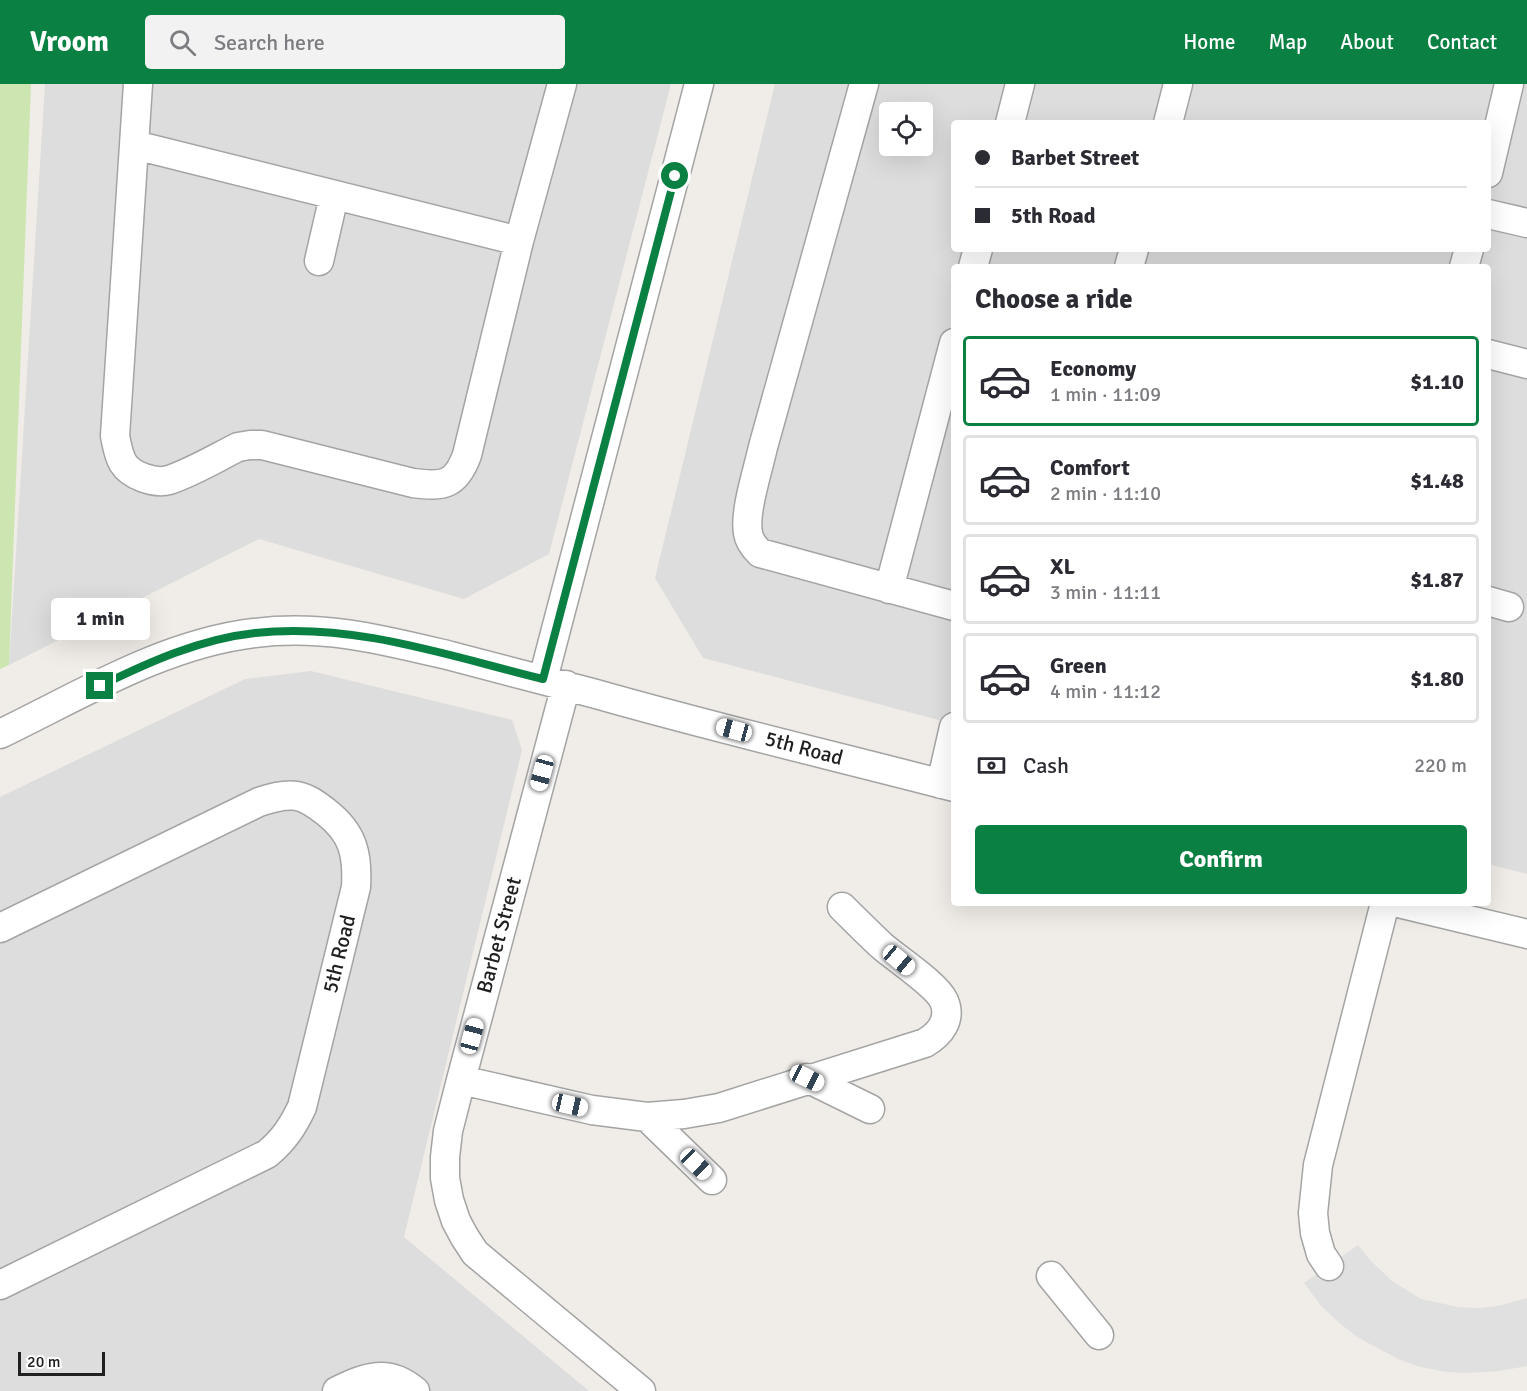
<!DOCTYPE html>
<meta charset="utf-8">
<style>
:root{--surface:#fff;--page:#f2f2f3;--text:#2b2b33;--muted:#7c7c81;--line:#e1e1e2;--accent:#0b8043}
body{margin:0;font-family:Signika,sans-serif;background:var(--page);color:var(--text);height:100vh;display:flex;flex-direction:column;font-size:22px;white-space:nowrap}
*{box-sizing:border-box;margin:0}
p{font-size:20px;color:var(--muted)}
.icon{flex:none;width:33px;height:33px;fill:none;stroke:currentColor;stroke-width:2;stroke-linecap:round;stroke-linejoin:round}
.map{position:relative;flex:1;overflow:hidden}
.panel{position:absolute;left:951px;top:180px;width:540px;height:642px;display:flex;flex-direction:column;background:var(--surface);border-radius:6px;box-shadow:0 6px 24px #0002}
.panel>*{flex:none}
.banner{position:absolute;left:951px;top:36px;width:540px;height:132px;border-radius:6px;box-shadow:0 6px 24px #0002;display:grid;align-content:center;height:132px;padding:0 24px;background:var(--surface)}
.controls{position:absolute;left:879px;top:18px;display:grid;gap:12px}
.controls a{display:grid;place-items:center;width:54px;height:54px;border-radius:6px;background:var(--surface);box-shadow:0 6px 24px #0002;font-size:30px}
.scale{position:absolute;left:18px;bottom:15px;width:87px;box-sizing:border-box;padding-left:6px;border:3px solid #202020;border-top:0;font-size:16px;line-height:21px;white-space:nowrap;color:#202020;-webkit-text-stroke:4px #fff;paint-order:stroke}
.end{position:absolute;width:27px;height:27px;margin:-14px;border:8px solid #0b8043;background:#fff;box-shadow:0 0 0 3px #fff}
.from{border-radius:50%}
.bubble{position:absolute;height:42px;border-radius:6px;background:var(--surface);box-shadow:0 6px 24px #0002;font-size:20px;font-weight:700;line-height:42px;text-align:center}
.car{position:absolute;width:18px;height:36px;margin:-18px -9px;border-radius:8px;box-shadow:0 0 4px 2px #0007;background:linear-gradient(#fff 24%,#345 0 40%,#fff 0 76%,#345 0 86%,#fff 0)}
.banner b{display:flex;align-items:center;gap:21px;height:57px;font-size:22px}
.banner b+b{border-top:2px solid var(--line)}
.banner i{width:15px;height:15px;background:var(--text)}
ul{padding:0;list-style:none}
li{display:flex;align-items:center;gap:18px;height:90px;margin:0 12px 9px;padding:0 12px;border:3px solid var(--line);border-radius:6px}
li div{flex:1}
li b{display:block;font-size:22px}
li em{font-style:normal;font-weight:700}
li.on{border-color:var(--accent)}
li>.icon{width:54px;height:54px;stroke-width:1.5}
h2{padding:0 24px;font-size:27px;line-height:72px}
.pay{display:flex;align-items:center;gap:15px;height:66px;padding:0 24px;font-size:22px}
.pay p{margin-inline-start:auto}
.cta{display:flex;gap:12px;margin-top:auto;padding:12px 24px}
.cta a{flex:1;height:69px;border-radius:6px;background:var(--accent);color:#fff;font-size:24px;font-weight:700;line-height:69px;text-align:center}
header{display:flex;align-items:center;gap:36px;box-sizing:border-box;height:84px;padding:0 30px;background:var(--accent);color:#fff}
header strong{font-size:28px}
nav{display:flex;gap:33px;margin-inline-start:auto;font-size:21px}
.search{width:420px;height:54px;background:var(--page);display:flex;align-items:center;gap:15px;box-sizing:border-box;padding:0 21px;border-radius:6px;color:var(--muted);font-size:22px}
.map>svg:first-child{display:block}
</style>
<header>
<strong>Vroom</strong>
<div class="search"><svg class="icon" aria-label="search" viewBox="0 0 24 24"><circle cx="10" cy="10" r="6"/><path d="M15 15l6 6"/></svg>Search here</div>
<nav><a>Home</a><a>Map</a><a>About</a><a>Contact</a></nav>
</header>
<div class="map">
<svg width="1527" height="1307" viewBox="0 0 1527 1307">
<rect width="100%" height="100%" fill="#f0ece7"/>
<path fill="#dedddd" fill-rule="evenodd" d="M45,0H671L549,470L464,515L259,455L9,581Z
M775,0H1527V790L1488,780V183H954V640L703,574L655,494ZM890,28H922V62H890ZM954,39H1488V165H954Z
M311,587L512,636L522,666L404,1153L589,1307H0V713L245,595Z"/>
<path fill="#cde6b1" d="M0,0H31L9,581L0,585Z"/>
<path fill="#e0e0e0" d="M1358,1161L1370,1176L1392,1197L1421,1215L1458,1223L1479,1224L1498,1222L1527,1214V1282L1499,1287L1469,1289L1446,1288L1421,1283L1400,1276L1359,1254L1343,1242L1322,1223L1304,1199Z"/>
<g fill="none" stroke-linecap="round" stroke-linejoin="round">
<g stroke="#a4a4a4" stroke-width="31">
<path id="minor" d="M138,0L115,352C117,361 118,370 123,379C131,392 155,400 169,396C193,388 216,374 238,363L250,361H262L413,399C444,403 456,401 467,371L519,157L562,0
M864,0L763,363C758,386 744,428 748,449C749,457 754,463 760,469L954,522
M1010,39L1020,0
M1168,39L1178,0
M135,61L519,157
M1488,89L1509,0
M1488,130L1527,139
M319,177L334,112
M973,183L978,165
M1129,183L1134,165
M1464,183L1469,165
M1488,270L1527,280
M889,505L954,259
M1488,517L1509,523
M543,595L699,0
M566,601L461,996L448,1047L445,1073V1094L449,1116L456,1137L464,1152L475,1169L641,1307
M0,650C81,611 163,560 254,549C324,540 384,556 451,572C499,585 548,597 596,610C715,644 835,672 954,703
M941,700L954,643
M1398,819L1527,850
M0,844L259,718C271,714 284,710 297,712C308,714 317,721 326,728C353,749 358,770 356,803L302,1023C293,1042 284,1056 267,1070L0,1201
M807,994L870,1025
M461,996L592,1026L647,1033L684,1030L719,1024L925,959C940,950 952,936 944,917C937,901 897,875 882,862C868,849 855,836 842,823
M647,1033L712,1096
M1329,1182L1321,1170L1315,1149L1313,1129L1318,1081L1385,819
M1051,1192L1099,1251
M337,1307C366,1293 388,1284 415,1307"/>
</g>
<use href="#minor" stroke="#fff" stroke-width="28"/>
</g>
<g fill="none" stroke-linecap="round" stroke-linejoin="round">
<path stroke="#0b8043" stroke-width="8" d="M100,602C149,578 200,555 255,549C353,538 449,572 543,595L675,92"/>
</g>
<g text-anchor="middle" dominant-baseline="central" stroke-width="6" stroke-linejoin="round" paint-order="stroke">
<g font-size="21" fill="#202020" stroke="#fff">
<text transform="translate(804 664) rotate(15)">5th Road</text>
<text transform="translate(499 851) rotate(-75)">Barbet Street</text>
<text transform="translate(339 870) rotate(-76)">5th Road</text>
</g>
</g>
</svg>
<div class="controls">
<a><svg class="icon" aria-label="locate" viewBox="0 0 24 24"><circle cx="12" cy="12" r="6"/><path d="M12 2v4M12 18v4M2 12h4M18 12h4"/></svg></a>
</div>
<div class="scale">20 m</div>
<i class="end from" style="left:675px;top:92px"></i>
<i class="end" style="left:100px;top:602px"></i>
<div class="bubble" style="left:51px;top:514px;width:99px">1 min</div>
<i class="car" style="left:734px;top:646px;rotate:285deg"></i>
<i class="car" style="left:542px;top:689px;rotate:195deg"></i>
<i class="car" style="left:899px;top:876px;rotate:130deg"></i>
<i class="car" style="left:472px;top:952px;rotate:15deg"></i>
<i class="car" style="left:807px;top:994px;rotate:116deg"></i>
<i class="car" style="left:570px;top:1021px;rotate:103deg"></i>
<i class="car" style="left:696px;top:1080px;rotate:134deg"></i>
<div class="banner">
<b><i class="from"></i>Barbet Street</b>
<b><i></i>5th Road</b>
</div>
<section class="panel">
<h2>Choose a ride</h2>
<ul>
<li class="on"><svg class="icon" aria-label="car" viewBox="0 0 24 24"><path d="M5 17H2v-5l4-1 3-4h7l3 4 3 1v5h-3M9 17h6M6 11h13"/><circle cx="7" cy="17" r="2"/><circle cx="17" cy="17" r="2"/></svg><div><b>Economy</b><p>1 min · 11:09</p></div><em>$1.10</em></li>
<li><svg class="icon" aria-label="car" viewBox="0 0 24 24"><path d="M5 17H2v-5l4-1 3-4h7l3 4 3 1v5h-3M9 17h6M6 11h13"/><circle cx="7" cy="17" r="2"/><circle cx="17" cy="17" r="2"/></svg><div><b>Comfort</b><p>2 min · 11:10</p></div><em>$1.48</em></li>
<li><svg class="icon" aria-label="car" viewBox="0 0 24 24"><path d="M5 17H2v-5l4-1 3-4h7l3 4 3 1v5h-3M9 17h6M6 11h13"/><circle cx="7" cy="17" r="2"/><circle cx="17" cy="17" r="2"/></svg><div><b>XL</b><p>3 min · 11:11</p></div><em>$1.87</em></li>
<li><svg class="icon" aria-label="car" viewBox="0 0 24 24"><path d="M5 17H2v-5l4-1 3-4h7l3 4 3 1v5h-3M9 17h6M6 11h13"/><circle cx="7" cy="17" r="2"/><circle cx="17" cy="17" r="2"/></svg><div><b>Green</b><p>4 min · 11:12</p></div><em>$1.80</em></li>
</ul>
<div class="pay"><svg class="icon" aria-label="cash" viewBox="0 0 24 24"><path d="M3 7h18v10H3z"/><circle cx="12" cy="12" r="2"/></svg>Cash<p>220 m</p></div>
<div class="cta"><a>Confirm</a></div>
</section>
</div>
